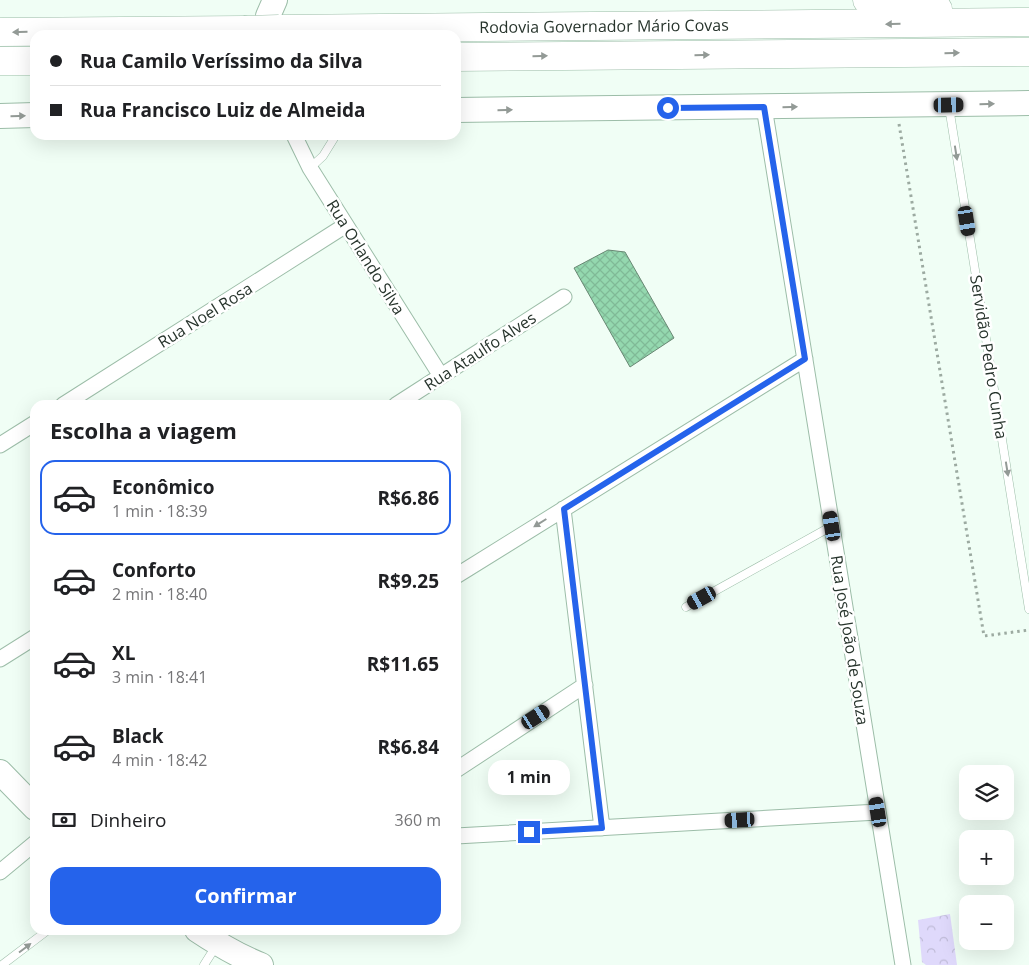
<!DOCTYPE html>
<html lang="pt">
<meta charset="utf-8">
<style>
:root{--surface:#fff;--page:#f6f6f6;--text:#202124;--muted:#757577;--line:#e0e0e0;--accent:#2563eb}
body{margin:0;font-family:"Open Sans",sans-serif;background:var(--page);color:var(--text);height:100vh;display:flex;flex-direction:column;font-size:19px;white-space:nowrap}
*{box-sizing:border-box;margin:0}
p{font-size:16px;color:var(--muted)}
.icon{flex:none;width:28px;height:28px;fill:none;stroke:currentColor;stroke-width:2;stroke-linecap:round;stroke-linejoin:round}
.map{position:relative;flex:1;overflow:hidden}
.drawer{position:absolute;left:30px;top:400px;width:431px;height:535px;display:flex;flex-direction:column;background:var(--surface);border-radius:15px;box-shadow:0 5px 20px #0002}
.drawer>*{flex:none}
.hud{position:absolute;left:30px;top:30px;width:431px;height:110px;border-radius:15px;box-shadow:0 5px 20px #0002;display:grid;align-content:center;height:110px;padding:0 20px;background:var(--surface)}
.fabs{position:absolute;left:959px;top:765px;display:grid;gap:10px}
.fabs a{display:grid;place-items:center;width:55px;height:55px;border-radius:10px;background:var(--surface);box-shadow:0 5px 20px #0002;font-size:25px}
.end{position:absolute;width:22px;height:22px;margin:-11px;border:6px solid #2563eb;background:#fff;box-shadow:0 0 0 2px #fff}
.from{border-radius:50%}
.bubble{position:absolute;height:35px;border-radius:15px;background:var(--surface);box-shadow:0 5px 20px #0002;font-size:16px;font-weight:700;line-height:35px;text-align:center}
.car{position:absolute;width:15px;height:30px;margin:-15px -8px;border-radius:6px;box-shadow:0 0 4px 1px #0007;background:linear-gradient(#222 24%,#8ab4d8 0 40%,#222 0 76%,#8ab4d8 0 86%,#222 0)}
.hud b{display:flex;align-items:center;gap:18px;height:48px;font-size:19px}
.hud b+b{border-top:1px solid var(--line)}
.hud i{width:12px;height:12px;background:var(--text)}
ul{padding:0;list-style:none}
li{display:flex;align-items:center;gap:15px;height:75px;margin:0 10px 8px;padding:0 10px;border:2px solid transparent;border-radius:15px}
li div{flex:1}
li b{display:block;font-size:19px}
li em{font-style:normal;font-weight:700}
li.selected{border-color:var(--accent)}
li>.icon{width:45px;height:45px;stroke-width:1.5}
h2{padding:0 20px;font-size:22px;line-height:60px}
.pay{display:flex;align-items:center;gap:12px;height:55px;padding:0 20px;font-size:19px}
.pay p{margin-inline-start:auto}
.primary-button{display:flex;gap:10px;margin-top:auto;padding:10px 20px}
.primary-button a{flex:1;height:58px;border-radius:15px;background:var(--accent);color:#fff;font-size:20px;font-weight:700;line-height:58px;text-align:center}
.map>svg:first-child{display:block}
</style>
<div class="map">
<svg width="1029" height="965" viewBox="0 0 1029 965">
<defs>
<pattern id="forest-crowns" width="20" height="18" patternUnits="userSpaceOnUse" patternTransform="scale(1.25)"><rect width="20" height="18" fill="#dfd9fb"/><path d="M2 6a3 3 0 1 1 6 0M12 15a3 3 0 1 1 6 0" fill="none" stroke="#bfbbd7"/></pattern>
<pattern id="building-cross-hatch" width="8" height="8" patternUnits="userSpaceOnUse" patternTransform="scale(1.25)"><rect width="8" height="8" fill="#94d8af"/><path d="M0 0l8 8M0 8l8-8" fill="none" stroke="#80ba97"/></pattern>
</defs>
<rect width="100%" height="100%" fill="#f0fef5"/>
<path fill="url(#forest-crowns)" d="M950,914L957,965H926L922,962L918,920Z"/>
<path fill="url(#building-cross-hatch)" stroke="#688773" d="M608,250L625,252L674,338L630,367L574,268Z"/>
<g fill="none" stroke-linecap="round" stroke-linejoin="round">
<g stroke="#9cbda8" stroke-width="9">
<path id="lane" d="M949,107L1029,609
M310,168L323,156L336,135
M686,607L832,526
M2,965L48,930
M204,965L216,946"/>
</g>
<g stroke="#9cbda8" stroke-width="17">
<path id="street" d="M764,107L903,965
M294,135L310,168L441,376
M63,405L346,225
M396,405L564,297
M0,445L35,423
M563,509L602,828
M456,576L805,359
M0,659L35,637
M456,770L585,685
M456,836L878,812
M0,872L35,843"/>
</g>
<g stroke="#9cbda8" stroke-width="26">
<path id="primary" d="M268,16L275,0
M456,110L1029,103
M0,116L35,115
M0,772L35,808
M197,930C218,944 238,956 261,965"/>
</g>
<g stroke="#9cbda8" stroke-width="29">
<g id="highway">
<path d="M867,0L938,9"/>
<path id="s1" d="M279,29L1029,22"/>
<path d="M0,32L244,30"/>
<path d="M456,57L1029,52"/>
<path d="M0,61H35"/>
</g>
</g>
<path stroke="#9caaa1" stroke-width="3" stroke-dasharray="2.5 4" stroke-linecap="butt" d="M899,124L984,636L1029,630"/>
<use href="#lane" stroke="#fff" stroke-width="8"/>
<use href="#street" stroke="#fff" stroke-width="15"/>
<use href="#primary" stroke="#fff" stroke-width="24"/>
<use href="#highway" stroke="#fff" stroke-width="28"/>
<g stroke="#9cbda8" stroke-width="29" stroke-linecap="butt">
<path id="highway-bridge" d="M244,30L279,29"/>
</g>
<use href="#highway-bridge" stroke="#fff" stroke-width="28"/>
</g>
<defs><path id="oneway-solid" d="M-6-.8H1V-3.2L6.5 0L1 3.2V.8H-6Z" transform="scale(1.25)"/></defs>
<g fill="#939a96">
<use href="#oneway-solid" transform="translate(893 24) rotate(179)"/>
<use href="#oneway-solid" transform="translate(20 32) rotate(179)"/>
<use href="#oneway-solid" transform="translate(952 53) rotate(-1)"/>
<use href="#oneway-solid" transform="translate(702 55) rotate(-1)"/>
<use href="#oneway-solid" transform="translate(540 56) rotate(-1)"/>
<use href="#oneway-solid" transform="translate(987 104) rotate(-1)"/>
<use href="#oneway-solid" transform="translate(790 107) rotate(-1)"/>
<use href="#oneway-solid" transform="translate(505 110) rotate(-1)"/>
<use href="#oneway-solid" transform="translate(18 116) rotate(-1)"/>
<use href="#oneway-solid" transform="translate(956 153) rotate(81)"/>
<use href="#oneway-solid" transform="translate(1007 469) rotate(81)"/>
<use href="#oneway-solid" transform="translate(540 523) rotate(148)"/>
<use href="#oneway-solid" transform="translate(25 948) rotate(-37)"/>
</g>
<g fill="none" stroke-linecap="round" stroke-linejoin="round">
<path stroke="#2563eb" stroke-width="6" d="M529,832L602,828L564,509L805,359L764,107L668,108"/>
</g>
<g text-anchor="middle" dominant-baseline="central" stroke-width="5" stroke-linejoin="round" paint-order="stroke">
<g font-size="16" fill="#27342c" stroke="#fff">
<text stroke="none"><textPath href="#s1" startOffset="325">Rodovia Governador Mário Covas</textPath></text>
<text transform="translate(366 257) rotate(58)">Rua Orlando Silva</text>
<text transform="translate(205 315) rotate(-32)">Rua Noel Rosa</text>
<text transform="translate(480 351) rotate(-33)">Rua Ataulfo Alves</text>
<text transform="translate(989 357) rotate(81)">Servidão Pedro Cunha</text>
<text transform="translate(850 640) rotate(81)">Rua José João de Souza</text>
</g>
</g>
</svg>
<div class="fabs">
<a><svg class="icon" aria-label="layers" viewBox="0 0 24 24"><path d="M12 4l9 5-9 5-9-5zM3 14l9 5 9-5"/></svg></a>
<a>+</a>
<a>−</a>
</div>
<i class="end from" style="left:668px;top:108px"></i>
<i class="end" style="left:529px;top:832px"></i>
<div class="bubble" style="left:488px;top:760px;width:82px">1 min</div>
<i class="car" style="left:949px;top:105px;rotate:89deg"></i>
<i class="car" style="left:967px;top:221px;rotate:171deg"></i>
<i class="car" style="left:832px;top:526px;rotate:351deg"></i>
<i class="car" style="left:702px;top:598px;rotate:241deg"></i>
<i class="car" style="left:536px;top:717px;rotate:57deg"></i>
<i class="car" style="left:878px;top:812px;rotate:351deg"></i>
<i class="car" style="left:740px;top:820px;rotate:267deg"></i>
<div class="hud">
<b><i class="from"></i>Rua Camilo Veríssimo da Silva</b>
<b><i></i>Rua Francisco Luiz de Almeida</b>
</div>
<section class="drawer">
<h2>Escolha a viagem</h2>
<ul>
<li class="selected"><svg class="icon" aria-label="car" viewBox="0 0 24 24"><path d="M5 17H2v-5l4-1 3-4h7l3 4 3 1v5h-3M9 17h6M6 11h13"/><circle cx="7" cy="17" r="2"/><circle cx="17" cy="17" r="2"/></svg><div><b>Econômico</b><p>1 min · 18:39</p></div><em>R$6.86</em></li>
<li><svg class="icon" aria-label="car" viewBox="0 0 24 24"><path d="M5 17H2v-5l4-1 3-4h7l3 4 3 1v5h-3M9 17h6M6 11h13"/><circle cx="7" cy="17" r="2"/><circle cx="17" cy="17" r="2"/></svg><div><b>Conforto</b><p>2 min · 18:40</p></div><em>R$9.25</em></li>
<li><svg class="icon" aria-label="car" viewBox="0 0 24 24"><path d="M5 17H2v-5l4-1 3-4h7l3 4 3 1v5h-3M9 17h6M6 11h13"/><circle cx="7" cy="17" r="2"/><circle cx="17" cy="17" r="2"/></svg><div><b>XL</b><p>3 min · 18:41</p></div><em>R$11.65</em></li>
<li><svg class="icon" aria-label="car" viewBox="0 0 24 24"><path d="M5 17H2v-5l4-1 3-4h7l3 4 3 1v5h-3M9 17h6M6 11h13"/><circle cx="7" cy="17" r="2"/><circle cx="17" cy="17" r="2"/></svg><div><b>Black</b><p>4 min · 18:42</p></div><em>R$6.84</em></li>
</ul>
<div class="pay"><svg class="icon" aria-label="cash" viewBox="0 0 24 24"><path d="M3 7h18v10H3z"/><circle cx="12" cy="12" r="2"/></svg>Dinheiro<p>360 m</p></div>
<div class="primary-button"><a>Confirmar</a></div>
</section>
</div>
